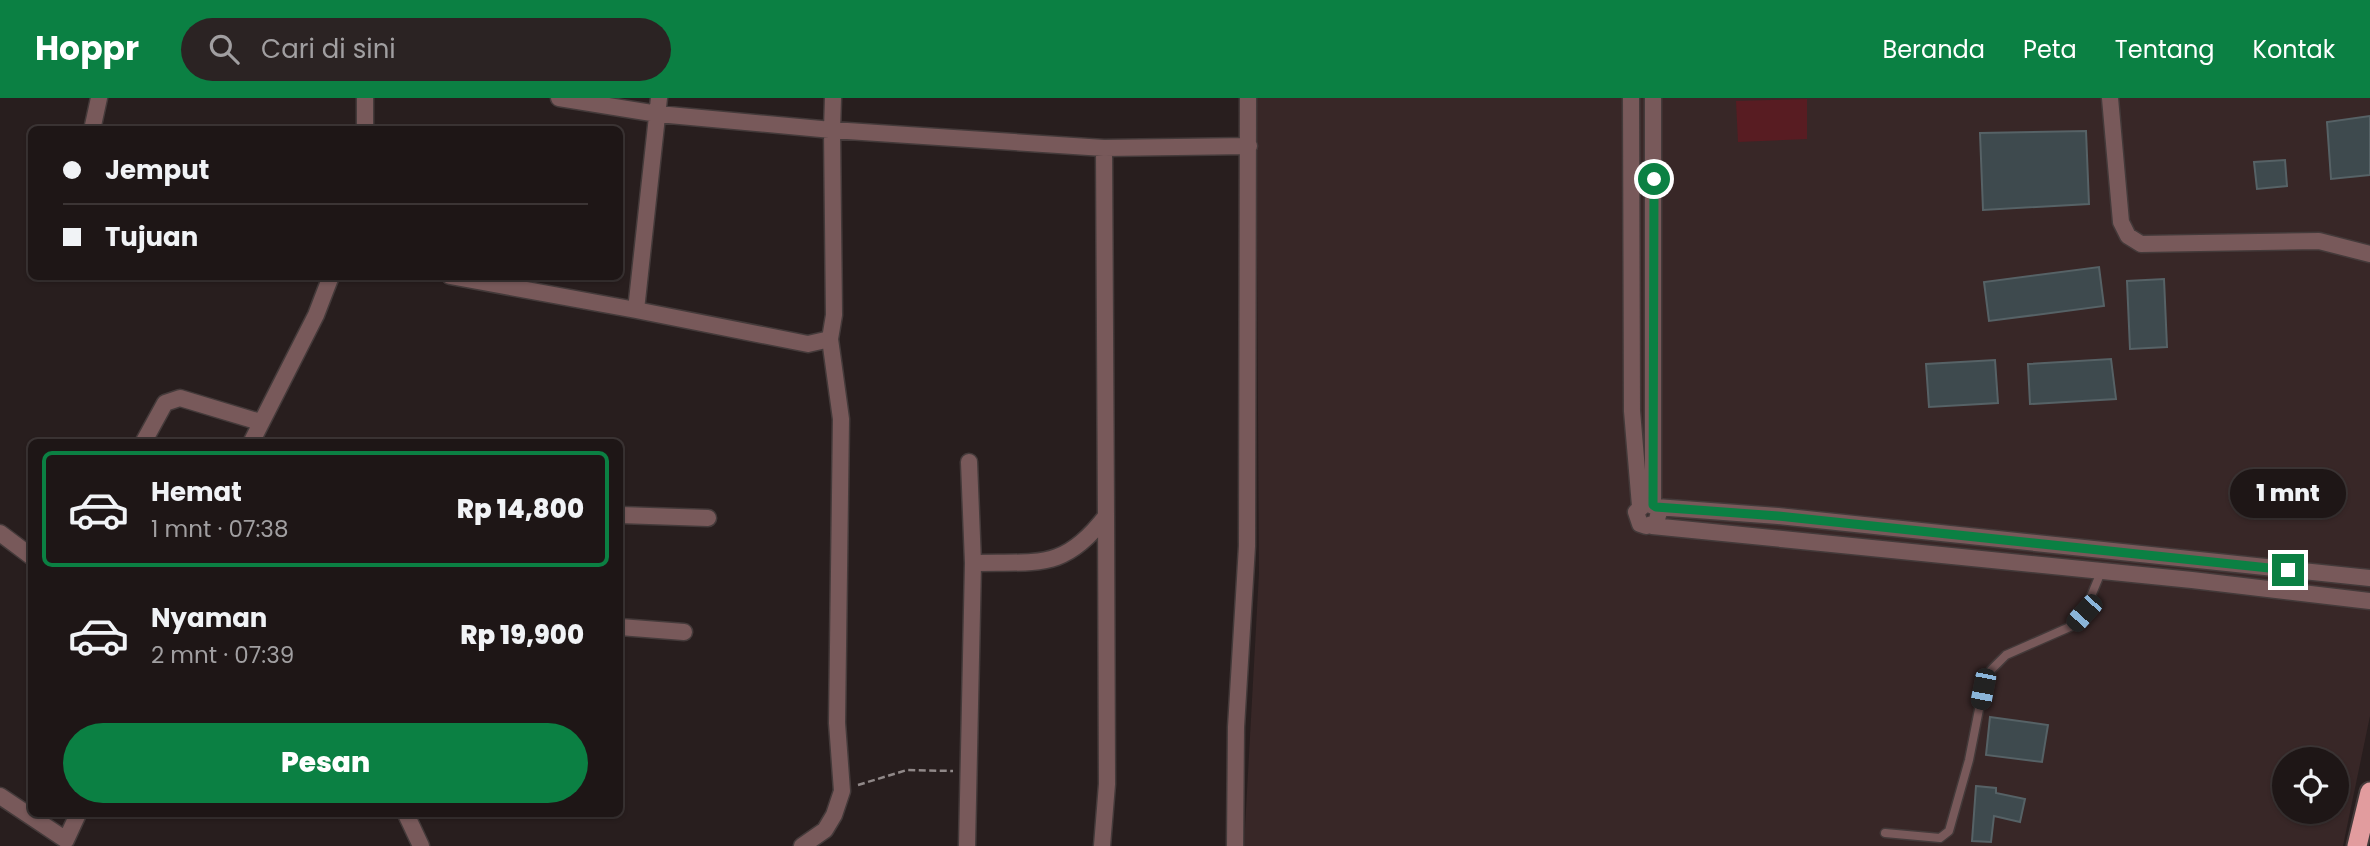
<!DOCTYPE html>
<html lang="id">
<meta charset="utf-8">
<style>
:root{--surface:#1e1616;--page:#2b2323;--text:#f1f3f6;--muted:#a19fa1;--line:#3c3535;--accent:#0b8043}
body{margin:0;font-family:Poppins,sans-serif;background:var(--page);color:var(--text);height:100vh;display:flex;flex-direction:column;font-size:26px;white-space:nowrap}
*{box-sizing:border-box;margin:0}
p{font-size:23px;color:var(--muted)}
.icon{flex:none;width:38px;height:38px;fill:none;stroke:currentColor;stroke-width:2;stroke-linecap:round;stroke-linejoin:round}
.map{position:relative;flex:1;overflow:hidden}
.details{position:absolute;left:28px;top:341px;width:595px;height:378px;display:flex;flex-direction:column;background:var(--surface);border-radius:10px;box-shadow:0 2px 5px #0004,0 0 0 2px var(--line)}
.details>*{flex:none}
.top-card{position:absolute;left:28px;top:28px;width:595px;height:154px;border-radius:10px;box-shadow:0 2px 5px #0004,0 0 0 2px var(--line);display:grid;align-content:center;height:154px;padding:0 35px;background:var(--surface)}
.buttons{position:absolute;left:2272px;top:649px;display:grid;gap:14px}
.buttons a{display:grid;place-items:center;width:77px;height:77px;border-radius:50%;background:var(--surface);box-shadow:0 2px 5px #0004,0 0 0 2px var(--line);font-size:35px}
.end{position:absolute;width:32px;height:32px;margin:-16px;border:9px solid #0b8043;background:#fff;box-shadow:0 0 0 4px #fff}
.from{border-radius:50%}
.bubble{position:absolute;height:49px;border-radius:24px;background:var(--surface);box-shadow:0 2px 5px #0004,0 0 0 2px var(--line);font-size:23px;font-weight:800;line-height:49px;text-align:center}
.car{position:absolute;width:21px;height:42px;margin:-21px -10px;border-radius:9px;box-shadow:0 0 5px 2px #0007;background:linear-gradient(#222 24%,#8ab4d8 0 40%,#222 0 76%,#8ab4d8 0 86%,#222 0)}
.top-card b{display:flex;align-items:center;gap:24px;height:66px;font-size:26px}
.top-card b+b{border-top:2px solid var(--line)}
.top-card i{width:18px;height:18px;background:var(--text)}
ul{padding:12px 0 0;list-style:none}
li{display:flex;align-items:center;gap:21px;height:116px;margin:0 14px 10px;padding:0 21px;border:4px solid transparent;border-radius:10px}
li div{flex:1}
li b{display:block;font-size:26px}
li em{font-style:normal;font-weight:800}
li.current{border-color:var(--accent)}
li>.icon{width:63px;height:63px;stroke-width:1.5}
.action{display:flex;gap:14px;margin-top:auto;padding:14px 35px}
.action a{flex:1;height:80px;border-radius:42px;background:var(--accent);color:#fff;font-size:28px;font-weight:800;line-height:80px;text-align:center}
header{display:flex;align-items:center;gap:42px;box-sizing:border-box;height:98px;padding:0 35px;background:var(--accent);color:#fff}
header strong{font-size:33px}
nav{display:flex;gap:38px;margin-inline-start:auto;font-size:24px}
.search{width:490px;height:63px;background:var(--page);display:flex;align-items:center;gap:18px;box-sizing:border-box;padding:0 24px;border-radius:38px;color:var(--muted);font-size:26px}
.map>svg:first-child{display:block}
</style>
<header>
<strong>Hoppr</strong>
<div class="search"><svg class="icon" aria-label="search" viewBox="0 0 24 24"><circle cx="10" cy="10" r="6"/><path d="M15 15l6 6"/></svg>Cari di sini</div>
<nav><a>Beranda</a><a>Peta</a><a>Tentang</a><a>Kontak</a></nav>
</header>
<div class="map">
<svg width="2370" height="748" viewBox="0 0 2370 748">
<rect width="100%" height="100%" fill="#281e1e"/>
<path fill="#382727" fill-rule="evenodd" d="M1256,0H2370V618L2343,748H1244L1259,475ZM2284,662H2336V714H2284Z"/>
<path fill="#581c22" d="M1807,1V41L1738,44L1736,3Z"/>
<path fill="#3e4a4e" stroke="#566266" stroke-width="2" d="M2370,18V77L2331,81L2327,24Z
M2086,33L2089,106L1983,112L1980,35Z
M2285,62L2287,88L2257,91L2254,64Z
M2099,169L2104,208L1989,223L1984,184Z
M2164,181L2167,249L2130,251L2127,183Z
M2111,261L2116,301L2030,306L2028,266Z
M1995,262L1998,305L1929,309L1926,266Z
M1990,619L2048,627L2042,664L1986,657Z
M1976,688L1996,690V695L2025,701L2020,724L1994,718L1991,744L1972,743Z"/>
<g fill="none" stroke-linecap="round" stroke-linejoin="round">
<g stroke="#443a3a" stroke-width="11">
<path id="service" d="M1885,735L1940,740L1949,733L1969,662L1983,591L1991,572L2006,557L2072,528L2084,515L2101,474"/>
</g>
<g stroke="#443a3a" stroke-width="19">
<path id="minor" d="M559,0L658,16L832,32L833,0
M1631,0L1632,313L1640,408
M1653,0V406
M2110,0L2121,124L2128,138L2141,146L2319,143L2370,156
M92,32L99,0
M365,32V0
M450,178L636,212L659,0
M636,212L808,246L830,241L834,217L832,32L1104,50L1249,48
M143,345L165,305L180,300L260,324
M251,345L316,217L331,178
M969,364L973,465
M1656,409L1659,414L1656,425L1646,428L1640,426L1636,414L1646,405L1656,409L1778,418L2370,480
M620,417L708,420
M1652,428L2192,482L2370,503
M0,435L32,459
M620,529L684,534
M0,698L66,742L78,716
M406,716L421,748
M802,748L825,732L834,717L842,693L837,625L841,321L830,241
M967,748L973,465C1037,463 1063,474 1106,418L1104,50
M1102,748L1107,686L1106,418
M1235,748L1236,629L1247,448L1248,0"/>
</g>
<g stroke="#443a3a" stroke-width="23">
<path id="trunk" d="M2357,748L2370,694"/>
</g>
<path stroke="#908888" stroke-width="2.5" stroke-dasharray="7 3.5" stroke-linecap="butt" d="M858,687L907,672L953,673"/>
<use href="#service" stroke="#78595a" stroke-width="8"/>
<use href="#minor" stroke="#78595a" stroke-width="16"/>
<use href="#trunk" stroke="#e29c9e" stroke-width="19"/>
</g>
<g fill="none" stroke-linecap="round" stroke-linejoin="round">
<path stroke="#0b8043" stroke-width="9" d="M1654,81L1653,407L1656,409L1778,418L2288,472"/>
</g>
</svg>
<div class="buttons">
<a><svg class="icon" aria-label="locate" viewBox="0 0 24 24"><circle cx="12" cy="12" r="6"/><path d="M12 2v4M12 18v4M2 12h4M18 12h4"/></svg></a>
</div>
<i class="end from" style="left:1654px;top:81px"></i>
<i class="end" style="left:2288px;top:472px"></i>
<div class="bubble" style="left:2230px;top:371px;width:116px">1 mnt</div>
<i class="car" style="left:2084px;top:515px;rotate:222deg"></i>
<i class="car" style="left:1983px;top:591px;rotate:191deg"></i>
<div class="top-card">
<b><i class="from"></i>Jemput</b>
<b><i></i>Tujuan</b>
</div>
<section class="details">
<ul>
<li class="current"><svg class="icon" aria-label="car" viewBox="0 0 24 24"><path d="M5 17H2v-5l4-1 3-4h7l3 4 3 1v5h-3M9 17h6M6 11h13"/><circle cx="7" cy="17" r="2"/><circle cx="17" cy="17" r="2"/></svg><div><b>Hemat</b><p>1 mnt · 07:38</p></div><em>Rp 14,800</em></li>
<li><svg class="icon" aria-label="car" viewBox="0 0 24 24"><path d="M5 17H2v-5l4-1 3-4h7l3 4 3 1v5h-3M9 17h6M6 11h13"/><circle cx="7" cy="17" r="2"/><circle cx="17" cy="17" r="2"/></svg><div><b>Nyaman</b><p>2 mnt · 07:39</p></div><em>Rp 19,900</em></li>
</ul>
<div class="action"><a>Pesan</a></div>
</section>
</div>
